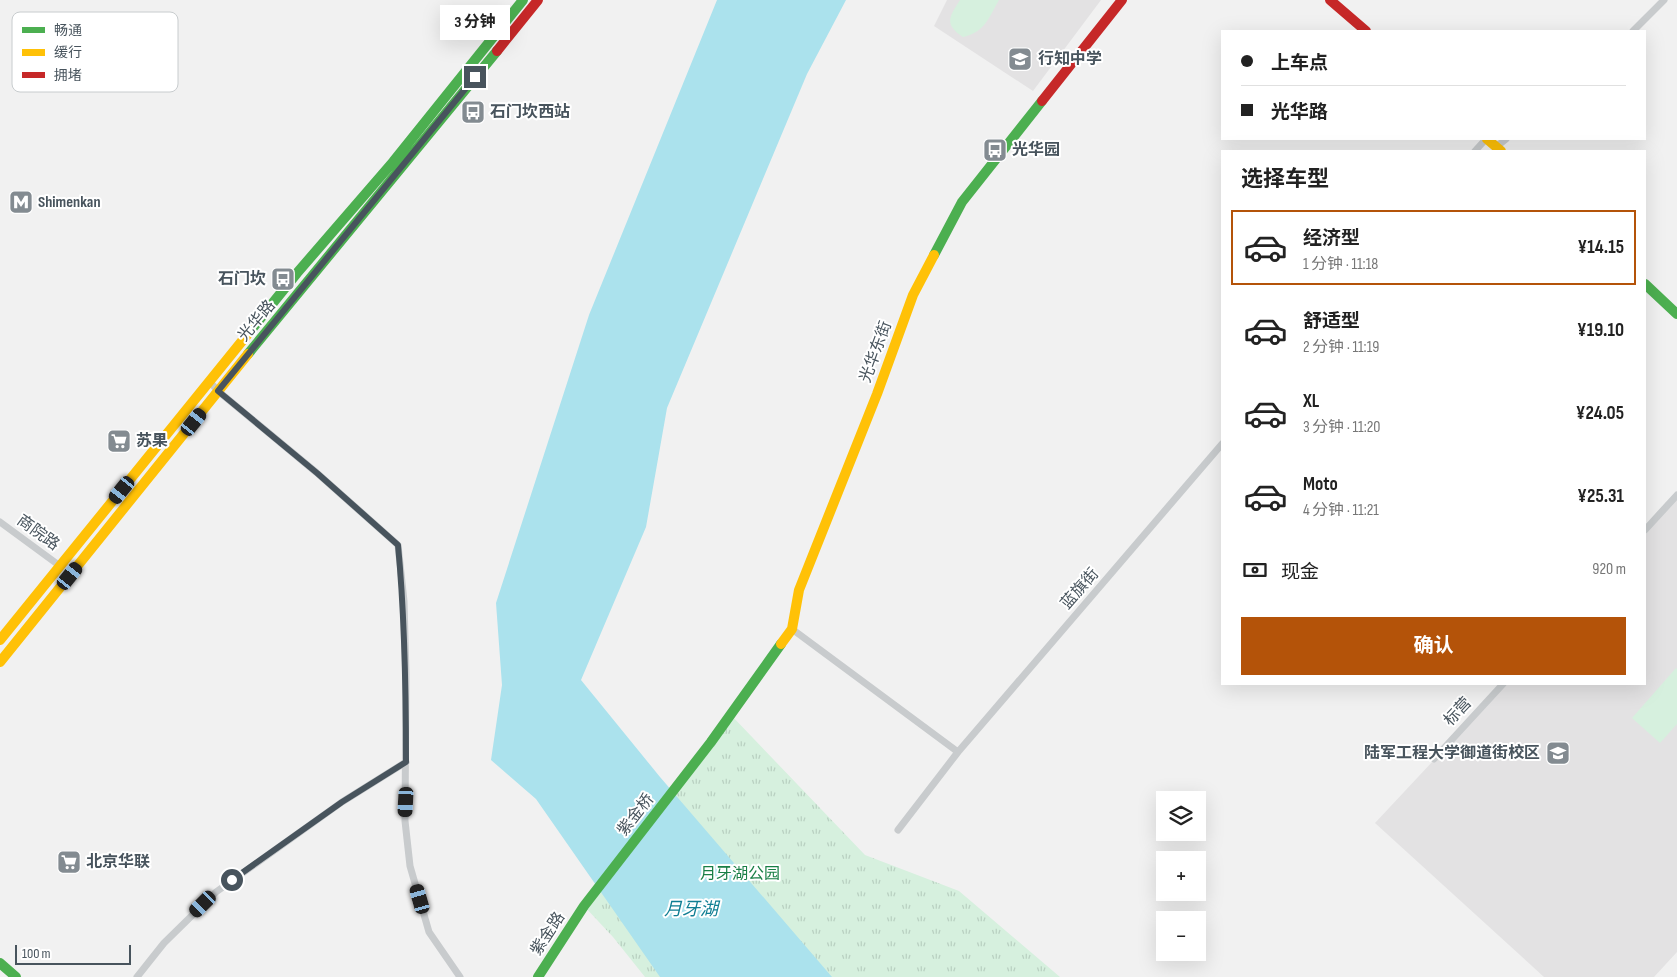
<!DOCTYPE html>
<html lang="zh">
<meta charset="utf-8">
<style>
:root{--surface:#fff;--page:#f2f2f2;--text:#222;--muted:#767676;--line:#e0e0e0;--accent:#b45309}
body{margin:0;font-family:"Sofia Sans Condensed","Noto Sans SC",sans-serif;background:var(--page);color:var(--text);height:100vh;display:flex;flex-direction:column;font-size:19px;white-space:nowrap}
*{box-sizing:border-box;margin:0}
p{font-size:16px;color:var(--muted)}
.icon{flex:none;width:28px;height:28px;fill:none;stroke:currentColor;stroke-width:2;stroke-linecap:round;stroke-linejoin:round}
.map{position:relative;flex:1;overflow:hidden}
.side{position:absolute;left:1221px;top:150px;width:425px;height:535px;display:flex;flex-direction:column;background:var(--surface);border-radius:0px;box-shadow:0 5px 20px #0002}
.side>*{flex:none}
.hud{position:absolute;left:1221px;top:30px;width:425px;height:110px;border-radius:0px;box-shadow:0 5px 20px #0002;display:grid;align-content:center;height:110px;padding:0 20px;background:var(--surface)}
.fabs{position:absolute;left:1156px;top:791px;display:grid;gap:10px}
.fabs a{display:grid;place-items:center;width:50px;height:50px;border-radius:0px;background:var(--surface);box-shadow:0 5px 20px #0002;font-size:25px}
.scale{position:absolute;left:15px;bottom:12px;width:116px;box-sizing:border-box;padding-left:5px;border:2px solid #48545d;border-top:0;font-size:14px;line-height:18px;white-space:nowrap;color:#48545d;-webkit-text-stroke:4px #fff;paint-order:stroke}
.end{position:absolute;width:22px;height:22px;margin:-11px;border:6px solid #48545d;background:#fff;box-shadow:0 0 0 2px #fff}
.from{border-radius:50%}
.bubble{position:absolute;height:35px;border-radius:0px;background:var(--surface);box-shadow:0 5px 20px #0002;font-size:16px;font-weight:700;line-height:35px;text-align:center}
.car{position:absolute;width:15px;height:30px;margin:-15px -8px;border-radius:6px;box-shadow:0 0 4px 1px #0007;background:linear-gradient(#222 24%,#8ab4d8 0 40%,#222 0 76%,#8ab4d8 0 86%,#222 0)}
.hud b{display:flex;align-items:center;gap:18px;height:48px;font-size:19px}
.hud b+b{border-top:1px solid var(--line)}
.hud i{width:12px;height:12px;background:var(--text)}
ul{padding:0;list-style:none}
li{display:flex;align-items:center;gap:15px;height:75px;margin:0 10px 8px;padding:0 10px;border:2px solid transparent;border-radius:0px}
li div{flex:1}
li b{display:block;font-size:19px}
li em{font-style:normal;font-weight:700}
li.current{border-color:var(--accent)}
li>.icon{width:45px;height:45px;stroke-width:1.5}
h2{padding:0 20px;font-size:22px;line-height:60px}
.pay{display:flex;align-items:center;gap:12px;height:55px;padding:0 20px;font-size:19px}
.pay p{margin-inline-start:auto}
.cta{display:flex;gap:10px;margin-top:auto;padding:10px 20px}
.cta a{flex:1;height:58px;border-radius:0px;background:var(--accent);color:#fff;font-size:20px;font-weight:700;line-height:58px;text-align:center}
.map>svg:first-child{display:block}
</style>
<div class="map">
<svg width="1677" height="977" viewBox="0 0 1677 977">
<defs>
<pattern id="park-tufts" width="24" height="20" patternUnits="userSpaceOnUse" patternTransform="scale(1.25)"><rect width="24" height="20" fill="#d6f0de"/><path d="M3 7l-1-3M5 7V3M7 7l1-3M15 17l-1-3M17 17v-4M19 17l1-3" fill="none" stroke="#b9d0c1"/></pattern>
</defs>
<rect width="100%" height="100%" fill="#f1f1f1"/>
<path fill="#e3e2e3" d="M947,0H1101L1033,91L934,26Z
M1677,499V952L1654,977H1544L1375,823L1505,684H1645V533Z"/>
<path fill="#d6f0de" d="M960,0H999C988,19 985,32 963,37C943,24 950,16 960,0Z
M1676,668L1677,669V724L1660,743L1632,718Z"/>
<path fill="url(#park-tufts)" d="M730,714L865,855L959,891L1060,977H645L613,937L584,906Z"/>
<path fill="#abe2ed" d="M717,0H846L807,74L667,408L646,527L581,680L660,777L832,977H660L536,799L491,760L502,685L496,603L589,315Z"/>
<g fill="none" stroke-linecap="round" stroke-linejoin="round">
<path stroke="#c8cbcd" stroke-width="7" d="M1633,31L1664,0
M1496,147L1506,139
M1475,151L1486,139
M210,382L218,391L317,473L398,545L404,601L406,674L405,821L410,866L429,932L460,977
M0,522L60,566
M1645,530L1677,495
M792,629L958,752
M1434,759L1503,684
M898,830L958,752L1222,444
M137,977L164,943L216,892L342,802L406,762"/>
<path stroke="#4caf50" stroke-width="10" d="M934,255L962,202L1042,101
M1645,284L1677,314
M251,330L297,273L393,162L523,0
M248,354L497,51
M0,963L16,977
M538,977L584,906L711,742L781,644"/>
<path stroke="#ffc107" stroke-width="10" d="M1487,139L1501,151
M0,640L251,330
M781,644L792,629L799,590L877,394L913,295L934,255
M0,662L248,354"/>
<path stroke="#c62828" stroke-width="10" d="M1330,0L1366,31
M497,51L538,0
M1042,101L1122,0"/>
</g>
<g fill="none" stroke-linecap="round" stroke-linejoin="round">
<path stroke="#48545d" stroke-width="6" d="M232,880L342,802L406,762C406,689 405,618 398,545L317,473L218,391L475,77"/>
</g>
<defs>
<g id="school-square" transform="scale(1.25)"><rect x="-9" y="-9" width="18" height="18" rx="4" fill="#838b91" stroke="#fff"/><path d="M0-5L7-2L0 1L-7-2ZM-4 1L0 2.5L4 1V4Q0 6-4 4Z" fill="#fff"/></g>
<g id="bus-square" transform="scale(1.25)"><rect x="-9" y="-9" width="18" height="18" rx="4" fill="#838b91" stroke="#fff"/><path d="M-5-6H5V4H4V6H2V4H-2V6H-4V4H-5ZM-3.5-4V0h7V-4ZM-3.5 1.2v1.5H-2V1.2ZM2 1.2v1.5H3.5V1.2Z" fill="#fff"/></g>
<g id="metro-square" transform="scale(1.25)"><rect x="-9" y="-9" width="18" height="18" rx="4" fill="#838b91" stroke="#fff"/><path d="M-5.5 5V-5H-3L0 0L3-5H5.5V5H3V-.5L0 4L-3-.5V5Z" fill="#fff"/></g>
<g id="supermarket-square" transform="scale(1.25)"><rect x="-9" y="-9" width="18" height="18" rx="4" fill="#838b91" stroke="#fff"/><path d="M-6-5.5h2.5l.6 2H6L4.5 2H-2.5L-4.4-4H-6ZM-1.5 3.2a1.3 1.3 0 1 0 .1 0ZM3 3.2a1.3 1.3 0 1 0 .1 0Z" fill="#fff"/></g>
<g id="university-square" transform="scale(1.25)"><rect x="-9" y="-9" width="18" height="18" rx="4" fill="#838b91" stroke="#fff"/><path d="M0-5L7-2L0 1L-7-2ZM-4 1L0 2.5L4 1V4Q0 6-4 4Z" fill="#fff"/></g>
</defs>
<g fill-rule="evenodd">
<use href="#school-square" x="1020" y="59"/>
<use href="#bus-square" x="473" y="112"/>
<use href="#bus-square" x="995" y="150"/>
<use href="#metro-square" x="21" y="202"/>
<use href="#bus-square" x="283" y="279"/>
<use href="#supermarket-square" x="119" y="441"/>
<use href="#university-square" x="1558" y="753"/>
<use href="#supermarket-square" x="69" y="862"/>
</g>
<g text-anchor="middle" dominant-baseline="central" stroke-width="4" stroke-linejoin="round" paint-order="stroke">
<g font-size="16" font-weight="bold" fill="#48545d" stroke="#fff" text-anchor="start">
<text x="1038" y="59">行知中学</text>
<text x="490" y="112">石门坎西站</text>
<text x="1012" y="150">光华园</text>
<text x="38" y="202">Shimenkan</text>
<text x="266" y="279" text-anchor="end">石门坎</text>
<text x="136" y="441">苏果</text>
<text x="1540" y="753" text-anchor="end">陆军工程大学御道街校区</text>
<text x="86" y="862">北京华联</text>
</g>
<g font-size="16" fill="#48545d" stroke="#fff">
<text transform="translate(257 321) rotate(-50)">光华路</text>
<text transform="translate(876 352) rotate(-70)">光华东街</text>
<text transform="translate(38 533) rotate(36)">商院路</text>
<text transform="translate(1080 589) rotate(-49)">蓝旗街</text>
<text transform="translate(1458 712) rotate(-47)">标营</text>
<text transform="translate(636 815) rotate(-52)">紫金桥</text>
<text transform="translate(548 934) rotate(-57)">紫金路</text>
</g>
<g font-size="16" fill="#197f46" stroke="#fff">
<text x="740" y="874">月牙湖公园</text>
</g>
<g font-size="18" font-style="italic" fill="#0f7e93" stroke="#fff">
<text x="691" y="909">月牙湖</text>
</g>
</g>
<rect x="12" y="12" width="166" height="80" rx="8" fill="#fff" stroke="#c8ccce" stroke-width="1"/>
<rect x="22" y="27" width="23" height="6" fill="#4caf50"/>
<rect x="22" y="49" width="23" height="7" fill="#ffc107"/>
<rect x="22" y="72" width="23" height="6" fill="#c62828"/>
<g font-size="14" fill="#48545d">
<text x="54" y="35">畅通</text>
<text x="54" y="57">缓行</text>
<text x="54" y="80">拥堵</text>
</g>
</svg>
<div class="fabs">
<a><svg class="icon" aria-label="layers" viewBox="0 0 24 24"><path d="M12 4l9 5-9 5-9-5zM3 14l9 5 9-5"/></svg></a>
<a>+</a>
<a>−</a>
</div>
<div class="scale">100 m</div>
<i class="end from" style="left:232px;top:880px"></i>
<i class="end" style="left:475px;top:77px"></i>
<div class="bubble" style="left:440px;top:5px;width:70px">3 分钟</div>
<i class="car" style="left:194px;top:422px;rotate:39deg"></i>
<i class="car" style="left:122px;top:490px;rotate:219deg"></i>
<i class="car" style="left:70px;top:576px;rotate:39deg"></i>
<i class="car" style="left:406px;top:802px;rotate:183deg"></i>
<i class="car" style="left:420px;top:899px;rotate:344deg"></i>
<i class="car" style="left:203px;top:904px;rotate:225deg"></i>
<div class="hud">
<b><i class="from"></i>上车点</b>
<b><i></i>光华路</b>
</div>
<section class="side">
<h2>选择车型</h2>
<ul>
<li class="current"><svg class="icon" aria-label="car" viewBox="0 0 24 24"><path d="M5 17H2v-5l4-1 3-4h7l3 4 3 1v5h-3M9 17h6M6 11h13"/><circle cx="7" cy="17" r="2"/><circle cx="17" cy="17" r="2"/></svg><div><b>经济型</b><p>1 分钟 · 11:18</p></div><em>¥14.15</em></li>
<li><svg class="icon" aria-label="car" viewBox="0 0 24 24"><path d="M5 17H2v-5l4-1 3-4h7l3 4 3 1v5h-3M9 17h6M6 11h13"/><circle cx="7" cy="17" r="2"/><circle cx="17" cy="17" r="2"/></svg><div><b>舒适型</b><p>2 分钟 · 11:19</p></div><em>¥19.10</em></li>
<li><svg class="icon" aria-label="car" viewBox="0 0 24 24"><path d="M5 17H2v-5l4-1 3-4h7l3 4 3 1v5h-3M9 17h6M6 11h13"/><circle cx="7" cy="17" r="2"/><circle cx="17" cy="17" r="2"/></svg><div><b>XL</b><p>3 分钟 · 11:20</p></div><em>¥24.05</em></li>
<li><svg class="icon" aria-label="car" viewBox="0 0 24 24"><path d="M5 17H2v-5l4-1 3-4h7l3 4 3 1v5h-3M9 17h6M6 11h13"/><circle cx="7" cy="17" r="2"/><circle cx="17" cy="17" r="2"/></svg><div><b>Moto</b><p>4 分钟 · 11:21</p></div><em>¥25.31</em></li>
</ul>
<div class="pay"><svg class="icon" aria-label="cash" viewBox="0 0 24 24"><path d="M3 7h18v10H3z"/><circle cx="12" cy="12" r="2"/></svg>现金<p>920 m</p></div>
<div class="cta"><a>确认</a></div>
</section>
</div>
